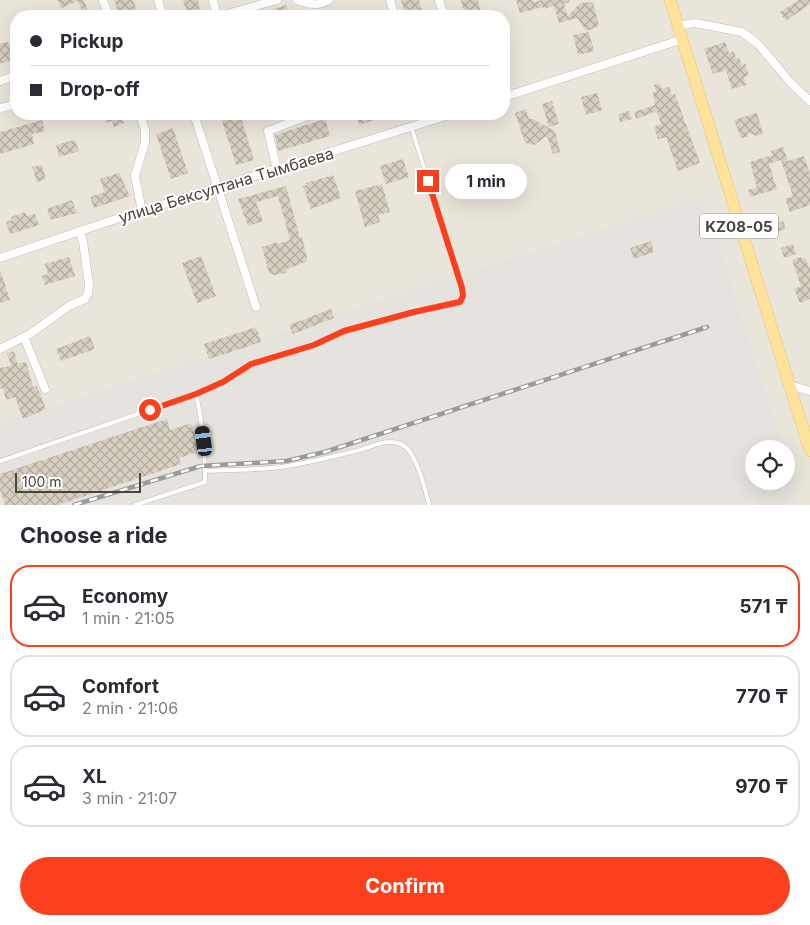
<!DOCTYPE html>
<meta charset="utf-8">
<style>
:root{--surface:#fff;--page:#f7f7f7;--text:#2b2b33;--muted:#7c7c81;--line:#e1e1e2;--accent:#fc3f1d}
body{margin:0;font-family:Inter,sans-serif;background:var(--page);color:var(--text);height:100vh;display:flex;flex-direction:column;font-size:19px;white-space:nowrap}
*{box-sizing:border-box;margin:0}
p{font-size:16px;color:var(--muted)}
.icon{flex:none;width:28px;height:28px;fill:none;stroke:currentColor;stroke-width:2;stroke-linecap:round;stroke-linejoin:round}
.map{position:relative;height:505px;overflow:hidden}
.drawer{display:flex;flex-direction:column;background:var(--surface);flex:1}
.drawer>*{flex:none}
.banner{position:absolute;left:10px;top:10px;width:500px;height:110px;border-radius:20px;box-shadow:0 5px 20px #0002;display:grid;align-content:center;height:110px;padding:0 20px;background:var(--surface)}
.tools{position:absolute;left:745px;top:440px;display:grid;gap:10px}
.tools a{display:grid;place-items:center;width:50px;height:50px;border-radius:50%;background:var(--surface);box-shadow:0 5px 20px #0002;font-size:25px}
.scale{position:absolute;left:15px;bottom:12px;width:126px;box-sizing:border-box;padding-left:5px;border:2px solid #4b4439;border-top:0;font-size:14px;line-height:18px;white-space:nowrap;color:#4b4439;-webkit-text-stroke:4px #fff;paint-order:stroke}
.end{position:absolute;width:22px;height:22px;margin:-11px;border:6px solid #fc3f1d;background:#fff;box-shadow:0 0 0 2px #fff}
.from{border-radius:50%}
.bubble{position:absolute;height:35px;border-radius:18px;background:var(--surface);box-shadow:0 5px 20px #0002;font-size:16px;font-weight:700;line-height:35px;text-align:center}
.car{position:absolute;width:15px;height:30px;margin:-15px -8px;border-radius:6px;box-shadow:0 0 4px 1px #0007;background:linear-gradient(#222 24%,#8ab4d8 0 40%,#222 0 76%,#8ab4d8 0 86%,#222 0)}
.banner b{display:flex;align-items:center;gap:18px;height:48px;font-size:19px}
.banner b+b{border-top:1px solid var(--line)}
.banner i{width:12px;height:12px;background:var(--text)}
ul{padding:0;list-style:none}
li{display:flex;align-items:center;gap:15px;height:82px;margin:0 10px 8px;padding:0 10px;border:2px solid var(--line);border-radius:20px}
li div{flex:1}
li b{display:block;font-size:19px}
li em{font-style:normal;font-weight:700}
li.current{border-color:var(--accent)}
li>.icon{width:45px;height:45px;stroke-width:1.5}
h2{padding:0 20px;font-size:22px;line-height:60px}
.primary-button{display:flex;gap:10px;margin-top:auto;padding:10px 20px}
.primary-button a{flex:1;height:58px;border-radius:30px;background:var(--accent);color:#fff;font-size:20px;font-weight:700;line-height:58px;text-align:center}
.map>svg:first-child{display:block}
</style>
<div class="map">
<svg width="810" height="505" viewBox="0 0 810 505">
<defs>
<pattern id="building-cross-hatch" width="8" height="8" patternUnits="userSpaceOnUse" patternTransform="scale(1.25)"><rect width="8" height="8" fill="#d8cfc1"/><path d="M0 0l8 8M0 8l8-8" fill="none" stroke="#b1aa9e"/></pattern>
</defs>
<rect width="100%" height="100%" fill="#f6f3ec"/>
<path fill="#eae5da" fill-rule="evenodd" d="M0,0H810V505H0ZM16,16H504V114H16ZM754,449H786V481H754Z"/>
<path fill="#e6e2dd" d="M703,197L783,449H754V481H786V458L801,505H0V423Z"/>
<path fill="url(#building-cross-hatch)" d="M58,0H84L90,16H84L78,1L61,8Z
M114,0H133L139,16H120Z
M183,0H198L200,9L187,13Z
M401,0H419L424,16H406Z
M461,0H478L481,12L465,16Z
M516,0H532L533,2L542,0H569L570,2L564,4L568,16L580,3L591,2L593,3L599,25L595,28L586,31L577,18L559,23L554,6L544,9L543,7L520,13Z
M799,0H810V4L786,21L780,12Z
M286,5L288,11L283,13L284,16H273L271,10Z
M589,32L594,51L578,55L573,35Z
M8,42L10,47L16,45V59L0,64V44Z
M725,42L729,53L734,51L736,59L739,58L742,65L745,64L749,75L744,77L746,85L732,89L726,70L713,74L704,49Z
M660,83L662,89L669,87L672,95L675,94L700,163L678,171L666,137L658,139L654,127L661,124L657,111L636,119L634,112L655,105L653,92L656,91L654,85Z
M597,93L602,110L586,115L581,97Z
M552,101L559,124L549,127L542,104Z
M526,109L529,119H533L555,131L560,152L553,154L547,136L534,145L525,143L515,113Z
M629,111L632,119L620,122L618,114Z
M757,113L763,134L757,136L748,133L747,137L741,138L734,120Z
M109,114H128V115L122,117L124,123L114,127L112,121L106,123L103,116Z
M220,114H240L254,160L236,165Z
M356,114H390V115L359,125Z
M325,119L330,136L278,151L275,135Z
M42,120L45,131L32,134L34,144L0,154V132Z
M173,128L188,173L171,179L156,134Z
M75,140L79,151L59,157L56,145Z
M783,147L788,161L804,156L810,174V205L790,212L785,199L793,196L781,160L769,164L777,189L750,197L748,190L757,188L750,162L773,155L771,151Z
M403,159L409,177L386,184L380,166Z
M42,165L46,179L37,182L32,167Z
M119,173L130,196L94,208L90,197L105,192L100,179Z
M333,175L341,198L311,209L303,186L307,185L306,183Z
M382,184L390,212L378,215L380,222L365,227L355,191Z
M286,186L300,238L302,237L307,257L306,262L287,269V273L274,275L269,273L262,247L277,242V244L290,240L278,196L256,202L263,221L248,226L238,199Z
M72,200L77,213L51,220L47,209Z
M25,212L27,216L35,214L39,225L10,234L6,222L12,220L11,217Z
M783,221L786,229L776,232L773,224Z
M651,241L654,252L634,259L630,248Z
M793,244L796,254L784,258L781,248Z
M201,256L216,296L197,303L182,263Z
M69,257L75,276L45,285L42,276L48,274L45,264Z
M801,257L802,259L805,258L810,269V299L800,303L794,289L801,286L792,260Z
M0,272H1L10,300L0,303Z
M331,309L334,318L293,334L289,325Z
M256,327L261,342L209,359L204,344Z
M90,336L95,349L61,361L56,349Z
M14,351L18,364L26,362L33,387L37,386L46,409L23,419L15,397L6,400L3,388L0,389V368L11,366L7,353Z
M167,419L170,430L191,423L200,451L179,458L181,464L58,505H5L0,489V474Z"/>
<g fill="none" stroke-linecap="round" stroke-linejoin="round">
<g stroke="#c2bbae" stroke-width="5">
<path id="lane" d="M0,461L196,394L223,382L251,365L314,345L344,331L414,312L460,301L463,296L462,288L411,126
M205,471C230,470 256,470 281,467C306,463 332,457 356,451C371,448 388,436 404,446C416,453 426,491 429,505
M135,505L205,482C205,452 203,424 196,394"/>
</g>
<g stroke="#c2bbae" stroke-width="9">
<path id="street" d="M103,0L109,16
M158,0L163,16
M213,0L217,16
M297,0C310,4 318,7 329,0
M390,0L395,16
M439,0L444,16
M220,16L277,0
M678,26L695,23L742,32L758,44L791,83L810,101
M0,81L16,75
M504,97L683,39
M0,108L16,104
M140,114L145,130V142L135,176L142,211
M194,114L256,307
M277,169L268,131L313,114
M0,258L110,221L452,114
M24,337L45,389
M0,349L30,334L69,306L85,299L88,293L89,285L83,241L79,231
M789,385L810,391"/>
</g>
<g stroke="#e6c16a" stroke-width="12">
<path id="primary" d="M670,0L810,451"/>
</g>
<use href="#lane" stroke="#fff" stroke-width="4"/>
<use href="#street" stroke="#fff" stroke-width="8"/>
<use href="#primary" stroke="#ffe39c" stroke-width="11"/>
<g stroke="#9a9a9a" stroke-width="4.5">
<path id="rail" d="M74,505L201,466L286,461L325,452L707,327"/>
</g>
<use href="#rail" stroke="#fff" stroke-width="2.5" stroke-dasharray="8" stroke-linecap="butt"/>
</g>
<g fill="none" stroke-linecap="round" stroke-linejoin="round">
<path stroke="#fc3f1d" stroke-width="6" d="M150,410L196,394L223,382L251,364L314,345L344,331L414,312L460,302L463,296L462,288L428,181"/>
</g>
<g text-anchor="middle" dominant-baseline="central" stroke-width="4" stroke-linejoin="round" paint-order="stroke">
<rect fill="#fff" stroke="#817c74" stroke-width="1" x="700" y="213.5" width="78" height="25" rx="4"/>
<g font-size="15" font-weight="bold" fill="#4b4439">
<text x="739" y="226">KZ08-05</text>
</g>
<g font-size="16" fill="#4b4439" stroke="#fff">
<text transform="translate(226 185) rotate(-17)">улица Бексултана Тымбаева</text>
</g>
</g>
</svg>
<div class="tools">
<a><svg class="icon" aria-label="locate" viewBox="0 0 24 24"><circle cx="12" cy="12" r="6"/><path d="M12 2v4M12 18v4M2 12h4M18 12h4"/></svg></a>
</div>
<div class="scale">100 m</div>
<i class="end from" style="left:150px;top:410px"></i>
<i class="end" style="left:428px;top:181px"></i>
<div class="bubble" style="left:445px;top:164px;width:82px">1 min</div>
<i class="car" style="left:204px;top:441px;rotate:353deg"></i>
<div class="banner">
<b><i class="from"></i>Pickup</b>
<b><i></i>Drop-off</b>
</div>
</div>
<section class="drawer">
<h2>Choose a ride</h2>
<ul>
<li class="current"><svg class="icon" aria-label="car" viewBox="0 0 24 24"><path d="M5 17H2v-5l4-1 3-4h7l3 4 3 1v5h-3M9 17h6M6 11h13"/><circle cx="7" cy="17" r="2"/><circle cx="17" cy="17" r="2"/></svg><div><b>Economy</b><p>1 min · 21:05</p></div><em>571 ₸</em></li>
<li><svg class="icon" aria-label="car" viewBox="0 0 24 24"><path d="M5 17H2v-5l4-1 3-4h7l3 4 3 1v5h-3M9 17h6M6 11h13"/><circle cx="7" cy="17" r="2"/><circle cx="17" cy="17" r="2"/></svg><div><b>Comfort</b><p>2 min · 21:06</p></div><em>770 ₸</em></li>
<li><svg class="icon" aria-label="car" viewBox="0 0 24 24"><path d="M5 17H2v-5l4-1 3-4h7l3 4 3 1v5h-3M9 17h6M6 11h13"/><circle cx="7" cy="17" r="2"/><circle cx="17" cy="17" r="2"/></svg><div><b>XL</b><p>3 min · 21:07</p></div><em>970 ₸</em></li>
</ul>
<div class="primary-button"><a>Confirm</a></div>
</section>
